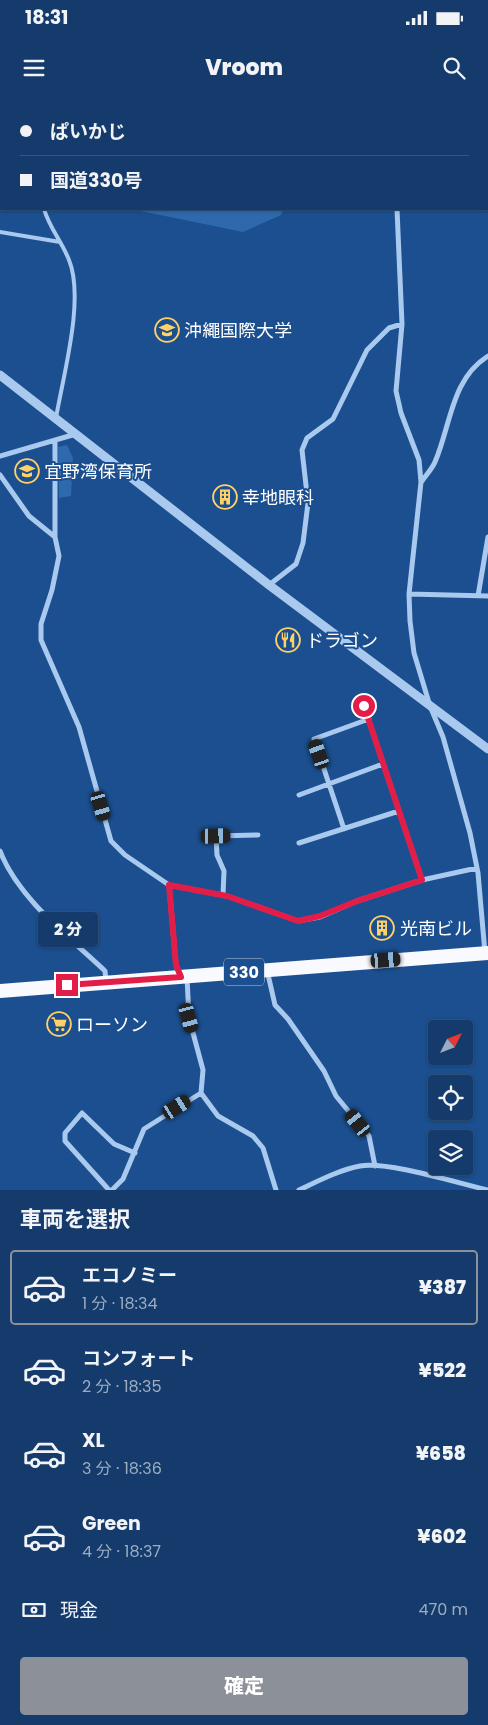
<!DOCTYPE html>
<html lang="ja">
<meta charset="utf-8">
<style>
:root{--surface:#143b6b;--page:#1d4271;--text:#f1f3f6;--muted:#9dadc1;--line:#33557e;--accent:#8c9099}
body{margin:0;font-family:Poppins,"Noto Sans JP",sans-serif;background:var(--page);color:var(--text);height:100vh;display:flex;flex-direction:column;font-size:19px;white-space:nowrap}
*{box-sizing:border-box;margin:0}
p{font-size:16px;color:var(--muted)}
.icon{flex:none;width:28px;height:28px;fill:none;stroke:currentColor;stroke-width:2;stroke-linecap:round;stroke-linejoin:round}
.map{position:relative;height:1090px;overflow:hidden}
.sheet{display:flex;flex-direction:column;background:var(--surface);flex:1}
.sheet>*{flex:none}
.hud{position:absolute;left:0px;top:0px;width:489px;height:110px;box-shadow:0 1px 4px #0004,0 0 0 1px var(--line);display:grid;align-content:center;height:110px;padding:0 20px;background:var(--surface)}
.needle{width:32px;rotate:48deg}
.buttons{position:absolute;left:428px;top:920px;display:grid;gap:10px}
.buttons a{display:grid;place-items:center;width:45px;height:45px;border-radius:5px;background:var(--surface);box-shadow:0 1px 4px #0004,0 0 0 1px var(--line);font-size:25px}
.end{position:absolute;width:22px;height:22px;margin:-11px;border:6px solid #e11d48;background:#fff;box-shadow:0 0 0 2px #fff}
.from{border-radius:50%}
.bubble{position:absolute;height:35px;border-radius:5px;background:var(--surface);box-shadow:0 1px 4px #0004,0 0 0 1px var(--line);font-size:16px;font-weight:800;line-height:35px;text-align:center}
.car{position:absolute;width:15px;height:30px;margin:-15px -8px;border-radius:6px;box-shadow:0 0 4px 1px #0007;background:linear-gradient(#222 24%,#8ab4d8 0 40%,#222 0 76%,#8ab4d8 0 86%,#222 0)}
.hud b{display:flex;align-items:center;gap:18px;height:48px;font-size:19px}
.hud b+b{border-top:1px solid var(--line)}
.hud i{width:12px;height:12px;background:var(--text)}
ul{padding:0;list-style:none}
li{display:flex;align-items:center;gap:15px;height:75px;margin:0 10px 8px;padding:0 10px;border:2px solid transparent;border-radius:5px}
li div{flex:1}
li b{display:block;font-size:19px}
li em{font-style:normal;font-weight:800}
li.selected{border-color:var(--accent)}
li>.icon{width:45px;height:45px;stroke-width:1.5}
h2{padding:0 20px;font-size:22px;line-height:60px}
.pay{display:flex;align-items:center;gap:12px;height:55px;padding:0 20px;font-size:19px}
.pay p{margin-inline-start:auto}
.cta{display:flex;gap:10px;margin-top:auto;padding:10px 20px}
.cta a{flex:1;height:58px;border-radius:5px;background:var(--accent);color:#fff;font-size:20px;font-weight:800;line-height:58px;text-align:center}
.status{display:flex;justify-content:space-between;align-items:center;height:35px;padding:0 25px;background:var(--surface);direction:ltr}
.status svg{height:14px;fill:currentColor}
header{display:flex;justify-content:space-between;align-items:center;height:65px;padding:0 20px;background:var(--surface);font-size:22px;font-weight:800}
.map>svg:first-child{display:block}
</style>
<div class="status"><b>18:31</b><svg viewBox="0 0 49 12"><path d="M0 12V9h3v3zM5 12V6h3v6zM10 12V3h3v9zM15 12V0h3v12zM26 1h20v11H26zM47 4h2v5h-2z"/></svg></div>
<header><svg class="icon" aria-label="menu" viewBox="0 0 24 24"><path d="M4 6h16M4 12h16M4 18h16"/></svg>Vroom<svg class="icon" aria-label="search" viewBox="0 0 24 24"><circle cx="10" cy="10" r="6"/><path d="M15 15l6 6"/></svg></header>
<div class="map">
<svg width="488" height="1090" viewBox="0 0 488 1090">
<rect width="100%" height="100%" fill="#1b4f8f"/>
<path fill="#2e69ad" d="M131,109H283L281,115L243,132Z
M67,345L73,358L71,396L59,398L58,347Z"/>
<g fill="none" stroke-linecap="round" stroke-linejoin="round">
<path stroke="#a9c9ee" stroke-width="4" d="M37,0V1
M44,109C49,127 62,142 69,160C85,199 63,276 56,318
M0,132L60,142"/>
<path stroke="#a9c9ee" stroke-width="5" d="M400,0V1
M397,109L402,224L396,291L401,313L419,360L421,382L409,494L410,521L414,553L430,606L443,637L470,733L478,773L485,853
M55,342V437L59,456L52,490L41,524V540L79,627L111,741L125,755L169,785L227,796L298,821L320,817L357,801L422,780L477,768
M0,356L76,334
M0,375L29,416L55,437
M422,381C426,375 432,369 435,362C451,325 451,279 488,256
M269,485L296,464L303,443L308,403L302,350L307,338L333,319L367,250L389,228L402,224
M409,494L488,496
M478,496L488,437
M364,606L422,780
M299,695L383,664
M344,729L314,639L369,619
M299,743L399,711
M0,751C18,798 69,837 105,871L106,882
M169,785L176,865L180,876
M223,795L224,771L217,755L216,736L258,735
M267,870L275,905L288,919L324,971L336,996L369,1036L375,1066
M187,877L189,918L203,970L201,993L218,1016L253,1036L263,1048L276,1090
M109,1090L65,1041V1033L82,1013L114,1044L135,1053
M112,1090L123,1079L144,1029L201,993
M299,1090C318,1081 339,1070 360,1066C388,1061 457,1083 488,1090"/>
<path stroke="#a9c9ee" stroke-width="9" d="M0,275L269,485L488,649"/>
<path stroke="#f8faff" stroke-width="14" d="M0,891L488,853"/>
</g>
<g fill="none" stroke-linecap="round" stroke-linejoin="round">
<path stroke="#e11d48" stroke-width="6" d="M67,885L181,877L176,865L169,785L227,796L298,821L320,816L357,801L422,780L364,606"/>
</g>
<defs>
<g id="university-ring" transform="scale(1.25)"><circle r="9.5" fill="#1b4f8f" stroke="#ffd166" stroke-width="1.5"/><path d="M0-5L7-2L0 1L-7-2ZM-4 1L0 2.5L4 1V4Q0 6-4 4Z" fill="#ffd166"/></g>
<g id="school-ring" transform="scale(1.25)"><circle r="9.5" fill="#1b4f8f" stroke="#ffd166" stroke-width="1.5"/><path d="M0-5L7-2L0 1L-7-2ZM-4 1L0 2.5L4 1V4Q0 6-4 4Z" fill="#ffd166"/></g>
<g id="building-ring" transform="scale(1.25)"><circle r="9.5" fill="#1b4f8f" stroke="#ffd166" stroke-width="1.5"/><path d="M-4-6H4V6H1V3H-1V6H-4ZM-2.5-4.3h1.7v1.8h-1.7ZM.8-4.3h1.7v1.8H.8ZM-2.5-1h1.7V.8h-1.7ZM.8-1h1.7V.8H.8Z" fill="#ffd166"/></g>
<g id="restaurant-ring" transform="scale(1.25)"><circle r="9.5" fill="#1b4f8f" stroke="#ffd166" stroke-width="1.5"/><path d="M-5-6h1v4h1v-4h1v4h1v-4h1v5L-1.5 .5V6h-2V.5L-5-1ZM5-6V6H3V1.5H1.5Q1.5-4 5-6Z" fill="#ffd166"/></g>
<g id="supermarket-ring" transform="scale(1.25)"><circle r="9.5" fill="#1b4f8f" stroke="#ffd166" stroke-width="1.5"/><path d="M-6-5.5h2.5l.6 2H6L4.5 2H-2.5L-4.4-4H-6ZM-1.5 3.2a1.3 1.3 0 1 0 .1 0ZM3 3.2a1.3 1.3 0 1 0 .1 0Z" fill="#ffd166"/></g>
</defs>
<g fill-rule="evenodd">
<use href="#university-ring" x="167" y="230"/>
<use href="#school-ring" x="27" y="371"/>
<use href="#building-ring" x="225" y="397"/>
<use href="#restaurant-ring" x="288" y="540"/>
<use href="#building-ring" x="382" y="828"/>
<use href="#supermarket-ring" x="59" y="924"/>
</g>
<g text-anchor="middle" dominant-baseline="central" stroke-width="4" stroke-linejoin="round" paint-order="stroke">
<rect fill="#1b4f8f" stroke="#bbcadd" stroke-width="1" x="224" y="858.5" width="40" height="27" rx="4"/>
<g font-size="16" font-weight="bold" fill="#fff">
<text x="244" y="872">330</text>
</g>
<g font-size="18" fill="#fff" stroke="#1b4f8f" text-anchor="start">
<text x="184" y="230">沖繩国際大学</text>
<text x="44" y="371">宜野湾保育所</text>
<text x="242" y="397">幸地眼科</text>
<text x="306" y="540">ドラゴン</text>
<text x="400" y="828">光南ビル</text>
<text x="76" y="924">ローソン</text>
</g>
</g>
</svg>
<div class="buttons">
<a><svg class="needle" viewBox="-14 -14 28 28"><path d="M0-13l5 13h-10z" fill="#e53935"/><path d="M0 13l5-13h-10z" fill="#9dadc1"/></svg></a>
<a><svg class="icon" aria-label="locate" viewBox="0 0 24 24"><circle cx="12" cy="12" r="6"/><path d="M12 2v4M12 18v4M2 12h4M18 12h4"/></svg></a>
<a><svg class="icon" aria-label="layers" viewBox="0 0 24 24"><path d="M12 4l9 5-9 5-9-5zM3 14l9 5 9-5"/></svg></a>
</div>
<i class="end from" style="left:364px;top:606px"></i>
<i class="end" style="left:67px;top:885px"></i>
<div class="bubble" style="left:38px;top:812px;width:60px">2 分</div>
<i class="car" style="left:319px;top:654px;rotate:341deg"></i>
<i class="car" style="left:101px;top:706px;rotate:163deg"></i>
<i class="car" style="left:216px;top:736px;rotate:89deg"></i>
<i class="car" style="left:386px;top:860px;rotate:86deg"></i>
<i class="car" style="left:189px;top:918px;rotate:165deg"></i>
<i class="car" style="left:177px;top:1007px;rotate:58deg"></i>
<i class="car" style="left:358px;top:1023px;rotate:321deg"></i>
<div class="hud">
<b><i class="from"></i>ぱいかじ</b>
<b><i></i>国道330号</b>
</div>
</div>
<section class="sheet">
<h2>車両を選択</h2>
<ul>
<li class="selected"><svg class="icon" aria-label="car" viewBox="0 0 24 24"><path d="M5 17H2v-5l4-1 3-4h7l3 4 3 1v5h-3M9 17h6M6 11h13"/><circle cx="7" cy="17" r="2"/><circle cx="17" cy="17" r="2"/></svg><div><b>エコノミー</b><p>1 分 · 18:34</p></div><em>¥387</em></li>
<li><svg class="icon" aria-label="car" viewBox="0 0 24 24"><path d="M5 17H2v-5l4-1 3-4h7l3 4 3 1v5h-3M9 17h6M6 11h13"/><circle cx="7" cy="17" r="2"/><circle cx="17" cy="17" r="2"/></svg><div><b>コンフォート</b><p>2 分 · 18:35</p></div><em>¥522</em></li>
<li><svg class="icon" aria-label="car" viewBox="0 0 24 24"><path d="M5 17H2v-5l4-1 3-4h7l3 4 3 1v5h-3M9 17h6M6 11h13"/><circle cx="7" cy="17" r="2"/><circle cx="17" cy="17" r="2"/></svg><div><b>XL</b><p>3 分 · 18:36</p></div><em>¥658</em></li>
<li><svg class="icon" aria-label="car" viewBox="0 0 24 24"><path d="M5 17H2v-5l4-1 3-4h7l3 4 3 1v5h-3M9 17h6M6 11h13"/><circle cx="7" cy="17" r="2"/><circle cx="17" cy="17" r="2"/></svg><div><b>Green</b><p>4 分 · 18:37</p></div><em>¥602</em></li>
</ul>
<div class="pay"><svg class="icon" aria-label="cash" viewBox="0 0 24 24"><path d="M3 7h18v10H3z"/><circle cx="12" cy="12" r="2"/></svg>現金<p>470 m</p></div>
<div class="cta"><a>確定</a></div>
</section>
